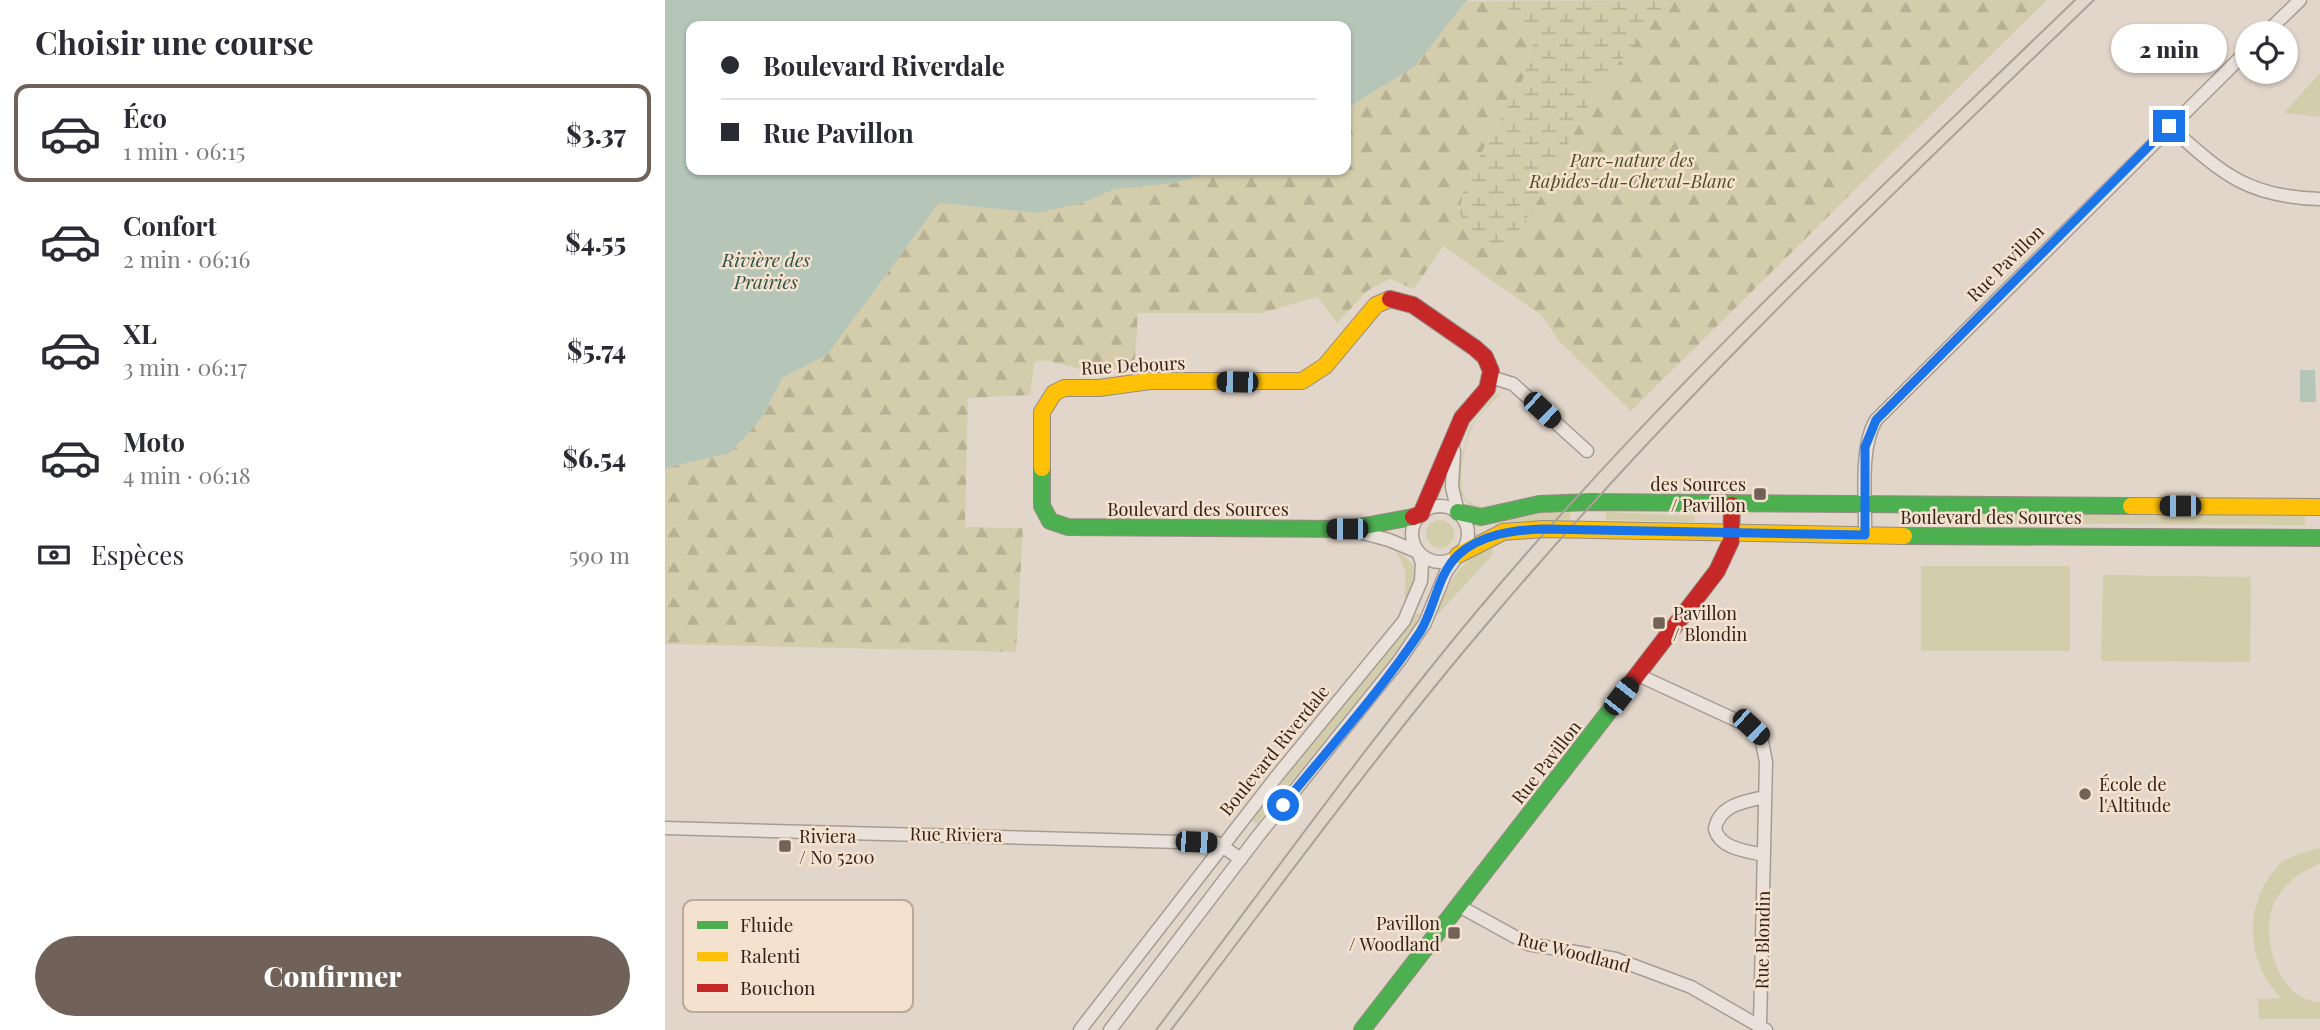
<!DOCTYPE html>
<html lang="fr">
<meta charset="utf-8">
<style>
:root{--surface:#fff;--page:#f2f2f3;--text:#2b2b33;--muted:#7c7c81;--line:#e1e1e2;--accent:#716259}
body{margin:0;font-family:"Playfair Display",serif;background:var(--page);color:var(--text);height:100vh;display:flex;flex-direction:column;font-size:26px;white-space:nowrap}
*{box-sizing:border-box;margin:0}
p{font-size:23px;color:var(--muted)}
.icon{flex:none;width:38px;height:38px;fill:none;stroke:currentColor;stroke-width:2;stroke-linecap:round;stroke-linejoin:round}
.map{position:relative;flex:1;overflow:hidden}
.details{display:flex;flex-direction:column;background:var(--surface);width:665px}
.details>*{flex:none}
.hud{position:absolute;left:21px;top:21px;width:665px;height:154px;border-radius:14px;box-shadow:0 2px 5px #0004;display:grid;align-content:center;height:154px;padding:0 35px;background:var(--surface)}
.fabs{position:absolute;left:1570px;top:21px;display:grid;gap:14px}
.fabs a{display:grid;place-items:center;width:63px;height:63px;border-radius:50%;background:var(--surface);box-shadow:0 2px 5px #0004;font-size:35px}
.end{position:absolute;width:32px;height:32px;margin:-16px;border:9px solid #1a73e8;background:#fff;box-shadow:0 0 0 4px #fff}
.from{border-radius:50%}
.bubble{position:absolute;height:49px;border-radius:24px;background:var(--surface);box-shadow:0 2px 5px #0004;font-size:23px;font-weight:800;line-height:49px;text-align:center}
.car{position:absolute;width:21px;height:42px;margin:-21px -10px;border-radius:9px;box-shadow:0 0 5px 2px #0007;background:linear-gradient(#222 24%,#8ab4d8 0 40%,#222 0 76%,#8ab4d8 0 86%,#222 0)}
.hud b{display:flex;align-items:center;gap:24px;height:66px;font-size:26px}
.hud b+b{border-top:2px solid var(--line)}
.hud i{width:18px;height:18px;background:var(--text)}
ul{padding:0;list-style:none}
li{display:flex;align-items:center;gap:21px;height:98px;margin:0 14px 10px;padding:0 21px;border:4px solid transparent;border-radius:14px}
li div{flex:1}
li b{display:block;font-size:26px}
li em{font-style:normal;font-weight:800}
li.on{border-color:var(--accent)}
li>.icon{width:63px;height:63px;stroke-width:1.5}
h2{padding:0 35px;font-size:32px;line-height:84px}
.pay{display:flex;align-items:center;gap:18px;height:77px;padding:0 35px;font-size:26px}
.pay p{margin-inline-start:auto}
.button{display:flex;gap:14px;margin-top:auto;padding:14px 35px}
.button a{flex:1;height:80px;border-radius:42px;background:var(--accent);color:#fff;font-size:28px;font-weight:800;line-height:80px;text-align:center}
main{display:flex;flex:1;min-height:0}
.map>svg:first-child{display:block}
</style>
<main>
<section class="details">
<h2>Choisir une course</h2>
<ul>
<li class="on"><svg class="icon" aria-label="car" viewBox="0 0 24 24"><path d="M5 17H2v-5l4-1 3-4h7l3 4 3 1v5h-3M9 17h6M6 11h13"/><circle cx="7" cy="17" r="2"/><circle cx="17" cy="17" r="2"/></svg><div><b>Éco</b><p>1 min · 06:15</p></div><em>$3.37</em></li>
<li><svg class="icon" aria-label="car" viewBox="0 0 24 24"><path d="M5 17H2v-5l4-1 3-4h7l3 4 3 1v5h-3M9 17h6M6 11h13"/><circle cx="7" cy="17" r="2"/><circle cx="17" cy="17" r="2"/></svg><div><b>Confort</b><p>2 min · 06:16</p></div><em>$4.55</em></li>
<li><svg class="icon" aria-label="car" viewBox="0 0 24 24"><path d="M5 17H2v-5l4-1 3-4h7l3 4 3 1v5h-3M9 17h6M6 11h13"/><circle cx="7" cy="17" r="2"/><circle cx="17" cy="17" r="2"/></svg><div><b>XL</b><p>3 min · 06:17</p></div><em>$5.74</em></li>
<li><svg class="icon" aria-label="car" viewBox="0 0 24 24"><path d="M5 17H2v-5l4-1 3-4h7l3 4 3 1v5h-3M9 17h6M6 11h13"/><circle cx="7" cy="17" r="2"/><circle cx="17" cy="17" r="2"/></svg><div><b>Moto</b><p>4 min · 06:18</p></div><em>$6.54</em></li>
</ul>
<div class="pay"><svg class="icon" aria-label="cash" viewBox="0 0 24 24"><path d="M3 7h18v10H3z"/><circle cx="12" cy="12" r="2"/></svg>Espèces<p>590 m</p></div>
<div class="button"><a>Confirmer</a></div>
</section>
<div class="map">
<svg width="1655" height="1030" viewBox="0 0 1655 1030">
<defs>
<pattern id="forest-firs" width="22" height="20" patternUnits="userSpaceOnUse" patternTransform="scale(1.75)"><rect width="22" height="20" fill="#d4cdac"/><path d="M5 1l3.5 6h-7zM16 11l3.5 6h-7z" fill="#b7b093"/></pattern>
<pattern id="wetland-marsh" width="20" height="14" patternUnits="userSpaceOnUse" patternTransform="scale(1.75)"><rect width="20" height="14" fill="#d4cdac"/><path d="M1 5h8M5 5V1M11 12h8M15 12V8" fill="none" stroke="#b7b093"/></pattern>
</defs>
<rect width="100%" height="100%" fill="#e2d6ca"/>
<path fill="#d4cdac" d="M1655,73V117L1619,113Z
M836,393C828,402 817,411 810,422C801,436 788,489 803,501C808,506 817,505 823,509L806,507L794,492V468L804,428L831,394Z
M876,512H906L905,520L857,521L830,526L831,522Z
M941,512L1030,516L1029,522L941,520Z
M1311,514L1640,515V525L1266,523Z
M761 534a14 14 0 1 1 28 0a14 14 0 1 1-28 0Z
M827,544L828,552L825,558L771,616C783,583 795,560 827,544Z
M729,548L749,565L750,579L743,602L739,595C743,574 739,564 729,548Z
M1256,566H1405V651H1256Z
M1438,575L1586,577L1585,662L1436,661Z
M752,613L757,615L731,653L592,824L587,820Z
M1655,848V864C1634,872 1612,888 1606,912C1597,944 1617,1002 1655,1002V1019H1594L1593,999L1616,998C1582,964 1577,907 1611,868C1622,856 1639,852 1655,848Z"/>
<path fill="url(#forest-firs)" d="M1005,0H1382L966,411L894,341L876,315L778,246L749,289L725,279L702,291L672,323L652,297L597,313H473L470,359C441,384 407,364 375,360L369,363L365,395L303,398L300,527L358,528L351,652L0,644V468L65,453L96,419L118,377L162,355L274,203L373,213L420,202L450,189L510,183L552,170H681V109L750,66L801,1C840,1 847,6 869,38L859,77L799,184L795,213L806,238L828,246L876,196L933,88Z"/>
<path fill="url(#wetland-marsh)" d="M1005,0L933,88L876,196L849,238L828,246L806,238L795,213L799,184L859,77L869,39C847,6 840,1 801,1Z"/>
<path fill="#b5c5b8" d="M0,0H802L750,66L681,109V26H26V170H552L510,183L450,189L420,202L373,213L274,203L162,355L118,377L96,419L65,453L0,468Z
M1635,370H1650L1651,402H1635Z"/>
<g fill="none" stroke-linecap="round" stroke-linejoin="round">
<g stroke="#a79c93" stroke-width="15">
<path id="street" d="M1601,33L1635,0
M1504,126C1557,173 1581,197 1655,199
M826,377L848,384L922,451
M789,451L787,487L793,512
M747 534a28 28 0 1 1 56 0a28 28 0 1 1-56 0Z
M694,532L724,540L753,552
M1200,535C1201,502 1194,448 1211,420L1582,51
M973,675L1086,727L1096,737L1101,762L1095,1025
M0,828L552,843L576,859
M1099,855C1082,851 1055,849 1050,829C1054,805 1080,801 1100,797
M794,906L863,944L951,959L1026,987L1101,1030
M415,1030L612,776L739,621L756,581L757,563L753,552
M445,1030L593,836L734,661L760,623L781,572L793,555"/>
</g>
<g stroke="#968b83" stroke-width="18">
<path id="fast" d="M377,468V506L385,521L403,527L683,529L748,517
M793,512L816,517L874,504L926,502L1466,506
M1239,536L1655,538
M697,1030L949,705"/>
</g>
<g stroke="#968b83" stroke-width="18">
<path id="slow" d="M377,468V412L389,393L399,388H434L485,381H637L660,366L711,305L725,299
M1466,506L1655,507
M793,555L838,532L878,529L1239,536"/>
</g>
<g stroke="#968b83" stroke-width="18">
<path id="jam" d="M725,299L748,305L810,348L820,357L826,371L822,389L797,418L756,514L748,517
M949,705L1052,571L1066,541L1067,505"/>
</g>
<use href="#street" stroke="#eae2da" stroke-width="12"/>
<use href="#fast" stroke="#4caf50" stroke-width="16"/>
<use href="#slow" stroke="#ffc107" stroke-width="16"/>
<use href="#jam" stroke="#c62828" stroke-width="16"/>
<path stroke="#a9a19b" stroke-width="2" d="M491,1030C598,889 699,746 812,611C994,394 1206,197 1410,0
M506,1030C612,892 714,750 827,618C1013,398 1222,199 1429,0"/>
</g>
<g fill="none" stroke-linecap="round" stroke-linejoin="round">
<path stroke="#1a73e8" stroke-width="9" d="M618,805C664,748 714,693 755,632C770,608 772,575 793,555C816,534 849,530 878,529L1200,535V447L1211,420L1504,126"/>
</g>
<g fill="#716259" stroke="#f4e2ce" stroke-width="2.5">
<rect x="1088" y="487" width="14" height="14" rx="3.5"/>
<rect x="987" y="616" width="14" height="14" rx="3.5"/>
<circle cx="1420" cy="794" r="7"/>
<rect x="113" y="839" width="14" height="14" rx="3.5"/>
<rect x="782" y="926" width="14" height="14" rx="3.5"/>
</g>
<g text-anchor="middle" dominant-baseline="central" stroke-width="5" stroke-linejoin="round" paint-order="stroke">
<g font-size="18" font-style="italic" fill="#4c4f23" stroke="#f4e2ce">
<text x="967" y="160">Parc-nature des<tspan x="967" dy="21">Rapides-du-Cheval-Blanc</tspan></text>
</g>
<g font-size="18" fill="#34231c" stroke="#f4e2ce">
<text transform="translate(1340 263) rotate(-45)">Rue Pavillon</text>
<text transform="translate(468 365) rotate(-3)">Rue Debours</text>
<text x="533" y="509">Boulevard des Sources</text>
<text x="1326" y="517">Boulevard des Sources</text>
<text transform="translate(609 750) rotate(-51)">Boulevard Riverdale</text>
<text transform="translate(881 762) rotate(-52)">Rue Pavillon</text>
<text transform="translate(291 834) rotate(1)">Rue Riviera</text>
<text transform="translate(1097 940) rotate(-89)">Rue Blondin</text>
<text transform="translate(909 952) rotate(14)">Rue Woodland</text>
</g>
<g font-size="18" fill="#34231c" stroke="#f4e2ce" text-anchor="start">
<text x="1081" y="484" text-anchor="end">des Sources<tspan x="1081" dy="21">/ Pavillon</tspan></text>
<text x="1008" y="613">Pavillon<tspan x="1008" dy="21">/ Blondin</tspan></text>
<text x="1434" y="784">École de<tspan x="1434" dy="21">l'Altitude</tspan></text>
<text x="134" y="836">Riviera<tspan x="134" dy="21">/ No 5200</tspan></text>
<text x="775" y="923" text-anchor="end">Pavillon<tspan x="775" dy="21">/ Woodland</tspan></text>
</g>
<g font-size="19" font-style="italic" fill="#2c534a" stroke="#f4e2ce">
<text x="101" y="259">Rivière des<tspan x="101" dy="22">Prairies</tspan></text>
</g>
</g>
<rect x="18" y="900" width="230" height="112" rx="10" fill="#f4e2ce" stroke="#baa999" stroke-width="2"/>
<rect x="32" y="921" width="31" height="8" fill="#4caf50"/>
<rect x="32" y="952" width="31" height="9" fill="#ffc107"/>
<rect x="32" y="984" width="31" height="8" fill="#c62828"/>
<g font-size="19" fill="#34231c">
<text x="75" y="932">Fluide</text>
<text x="75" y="963">Ralenti</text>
<text x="75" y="995">Bouchon</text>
</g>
</svg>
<div class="fabs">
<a><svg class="icon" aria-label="locate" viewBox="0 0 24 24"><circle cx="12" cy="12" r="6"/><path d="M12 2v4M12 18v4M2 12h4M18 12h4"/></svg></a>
</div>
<i class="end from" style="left:618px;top:805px"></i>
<i class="end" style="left:1504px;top:126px"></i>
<div class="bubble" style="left:1446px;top:24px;width:116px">2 min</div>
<i class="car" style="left:572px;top:382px;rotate:271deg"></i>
<i class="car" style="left:877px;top:410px;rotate:133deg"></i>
<i class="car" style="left:1515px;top:506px;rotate:270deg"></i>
<i class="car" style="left:682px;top:529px;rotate:270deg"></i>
<i class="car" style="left:956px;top:696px;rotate:38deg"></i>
<i class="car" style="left:1086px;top:727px;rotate:133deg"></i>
<i class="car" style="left:531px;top:842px;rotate:92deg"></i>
<div class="hud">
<b><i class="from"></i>Boulevard Riverdale</b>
<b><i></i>Rue Pavillon</b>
</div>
</div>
</main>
